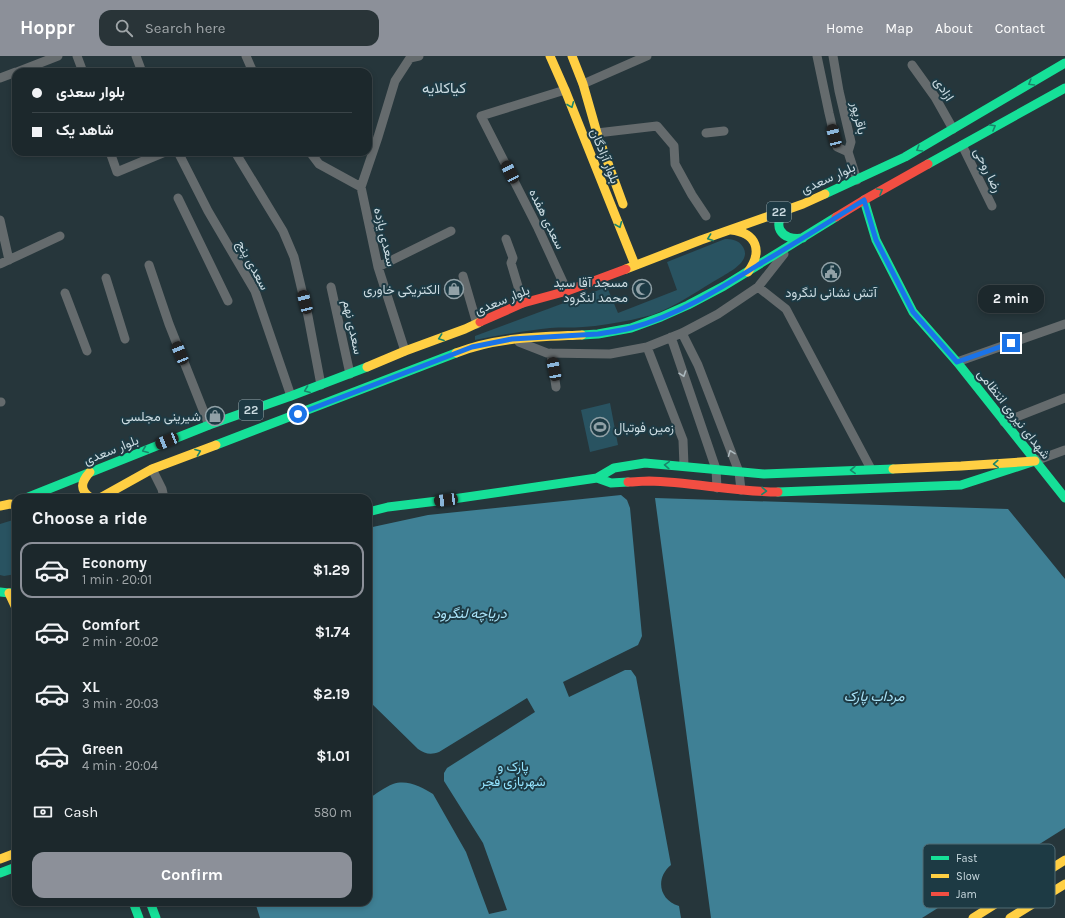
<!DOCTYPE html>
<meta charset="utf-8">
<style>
:root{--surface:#1c282c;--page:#293438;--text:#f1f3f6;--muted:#a0a6a9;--line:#3a4448;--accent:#8c9099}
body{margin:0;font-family:Karla,Vazirmatn,sans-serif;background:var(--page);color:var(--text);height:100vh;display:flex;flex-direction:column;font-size:15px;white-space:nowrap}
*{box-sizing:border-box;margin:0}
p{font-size:13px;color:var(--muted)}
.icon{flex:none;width:22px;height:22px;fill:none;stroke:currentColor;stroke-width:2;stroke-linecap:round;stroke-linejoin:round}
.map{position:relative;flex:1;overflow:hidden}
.side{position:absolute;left:12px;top:438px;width:360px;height:412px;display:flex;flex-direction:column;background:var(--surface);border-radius:12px;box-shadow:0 2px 6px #0003,0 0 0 1px var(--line)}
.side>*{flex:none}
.hud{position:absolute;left:12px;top:12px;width:360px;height:88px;border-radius:12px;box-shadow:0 2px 6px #0003,0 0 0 1px var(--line);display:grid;align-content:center;height:88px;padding:0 20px;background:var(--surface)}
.end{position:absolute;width:18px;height:18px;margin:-9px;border:5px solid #1a73e8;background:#fff;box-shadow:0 0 0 2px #fff}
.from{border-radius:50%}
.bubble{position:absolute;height:28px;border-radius:12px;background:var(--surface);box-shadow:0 2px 6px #0003,0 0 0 1px var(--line);font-size:13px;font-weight:700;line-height:28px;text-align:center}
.car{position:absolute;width:12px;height:24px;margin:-12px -6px;border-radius:5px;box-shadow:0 0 3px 1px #0007;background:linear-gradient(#222 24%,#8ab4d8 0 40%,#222 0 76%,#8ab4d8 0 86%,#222 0)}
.hud b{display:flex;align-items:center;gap:14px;height:38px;font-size:15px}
.hud b+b{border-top:1px solid var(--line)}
.hud i{width:10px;height:10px;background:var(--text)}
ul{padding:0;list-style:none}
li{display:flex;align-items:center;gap:12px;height:56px;margin:0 8px 6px;padding:0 12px;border:2px solid transparent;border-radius:12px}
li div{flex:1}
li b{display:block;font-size:15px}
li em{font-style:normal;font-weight:700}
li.active{border-color:var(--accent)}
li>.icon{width:36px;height:36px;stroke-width:1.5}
h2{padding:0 20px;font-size:18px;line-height:48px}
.pay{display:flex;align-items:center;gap:10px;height:44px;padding:0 20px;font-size:15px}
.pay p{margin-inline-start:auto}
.primary-button{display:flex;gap:8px;margin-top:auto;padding:8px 20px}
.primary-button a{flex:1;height:46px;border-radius:12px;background:var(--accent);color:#fff;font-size:16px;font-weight:700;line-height:46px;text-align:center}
header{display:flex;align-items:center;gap:24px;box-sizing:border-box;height:56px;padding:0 20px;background:var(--accent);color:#fff}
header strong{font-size:19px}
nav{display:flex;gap:22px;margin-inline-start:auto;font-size:14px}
.search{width:280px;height:36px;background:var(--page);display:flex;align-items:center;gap:10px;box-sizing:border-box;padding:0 14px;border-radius:12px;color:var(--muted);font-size:15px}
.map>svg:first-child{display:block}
</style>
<header>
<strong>Hoppr</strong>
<div class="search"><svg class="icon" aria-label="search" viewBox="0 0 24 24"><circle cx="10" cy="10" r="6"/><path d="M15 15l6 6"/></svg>Search here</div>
<nav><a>Home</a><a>Map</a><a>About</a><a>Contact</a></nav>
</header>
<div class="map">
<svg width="1065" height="862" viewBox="0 0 1065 862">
<rect width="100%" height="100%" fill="#26363b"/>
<path fill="#295361" d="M725,183C732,183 739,184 743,191C751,204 733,214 723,220C700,233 677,250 652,259C645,261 638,262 631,264C615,267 599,270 583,271C572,272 561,271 550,272C524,275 500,279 475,284V280L607,231L618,257L677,234L667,206Z
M610,347L618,389L590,396L581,354Z
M13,464H16V518L4,520L0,519V468Z"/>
<path fill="#3f8095" d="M621,439L627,444L630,452L642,580L638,589L563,626L569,641L625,614H631L636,621L671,809C655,822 659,844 679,850L681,862H260L255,846H368V743C376,738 385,731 393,728C407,723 422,731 433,738L466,796L489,858L507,854L483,787L444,725V717L447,712L535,656L527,642L439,696C431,699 425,698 418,693L368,644V472L428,459Z
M655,442L1008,453L1065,523V772L922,862H711Z"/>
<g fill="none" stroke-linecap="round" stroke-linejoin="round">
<path stroke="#656b6d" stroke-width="9" d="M77,0L83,16
M136,0L142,16
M246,0L253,16
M817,0L829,57L837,91L848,96
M833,0L839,35L851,86L848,96
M912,9L935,41L953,73
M17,16L58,0
M0,22L16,16
M583,28L647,0
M565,34L481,60L538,172L567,235
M597,77L657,70L674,90L675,108L692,139L706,160
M706,77L724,75
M962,89L992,150
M110,96L117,116L165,96
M178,96L208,155L255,235L291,340
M235,96L283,175L294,201L308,260L321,329
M310,96L319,108L361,131L378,211L405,295
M848,96L857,124
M361,131L378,81L395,25L410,2L419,0
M178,142L228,245
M0,164L9,204
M506,183L513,202L511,207L523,247
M0,208L60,180
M149,209L169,268L209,369
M378,211L451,175
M463,220L477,268
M106,222L125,283
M331,231L350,318
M758,231L786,253L871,413
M65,237L87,295
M682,277L698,309L739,416L741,434
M671,281L716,413L717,432
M519,286L547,297L610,298L647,291L683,384L684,410
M647,291L682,277L718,258L758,231L784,198
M551,297L556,331
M957,306L1065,268
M0,346H1
M1004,366L1065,342
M1035,405L1065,394
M152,413L162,433L164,442"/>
<path stroke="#16e098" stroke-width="9" d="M928,108L1065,32
M825,138L905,101L1065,7
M864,144L876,184L913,256L957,306L1065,442
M789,153C769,167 781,186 803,182
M582,279L598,278L631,272L661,261L688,249L724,230L836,161
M216,389L456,297
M628,426L611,427L597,422L614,412L645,407L764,418L893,413
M778,436L961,429L1035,405
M26,442L209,369L291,340L367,311
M368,456L388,451L446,444L597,422
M0,536L9,537L16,536
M0,817L16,811
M133,846L139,862
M150,846L156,862"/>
<path stroke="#ffcf43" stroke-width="9" d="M550,0L565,34L635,209
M572,0L583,28L597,77L623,148
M731,174C757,177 763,195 748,216
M626,213L701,184L803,148L825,138
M456,297C497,281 539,281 582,279
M367,311L405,295L465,273L480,266
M893,413L961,410L1035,405
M90,416C81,426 79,434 91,442
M100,442L152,413L216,389
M0,450L10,448L16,449
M9,537L16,552
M0,803L16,797
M973,862L1065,804
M1010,862L1065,828"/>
<path stroke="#f24e42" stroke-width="9" d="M836,161L864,144L928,108
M480,266L523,247L567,235L626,213
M628,426C635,426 642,425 649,425C692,426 735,436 778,436"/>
</g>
<defs><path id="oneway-chevron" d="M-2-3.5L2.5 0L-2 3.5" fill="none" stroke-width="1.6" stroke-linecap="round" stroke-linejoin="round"/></defs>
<g stroke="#1a856a">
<use href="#oneway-chevron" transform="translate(1031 27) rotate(149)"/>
<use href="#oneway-chevron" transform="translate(571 49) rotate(68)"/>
<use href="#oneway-chevron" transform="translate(993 71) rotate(-29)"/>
<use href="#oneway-chevron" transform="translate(919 93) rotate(149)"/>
<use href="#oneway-chevron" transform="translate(880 135) rotate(-30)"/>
<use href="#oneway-chevron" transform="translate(619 169) rotate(68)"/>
<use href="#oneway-chevron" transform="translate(710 182) rotate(160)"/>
<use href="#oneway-chevron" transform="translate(441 282) rotate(160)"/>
<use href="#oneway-chevron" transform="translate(307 334) rotate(159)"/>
<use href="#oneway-chevron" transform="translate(145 394) rotate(158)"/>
<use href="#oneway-chevron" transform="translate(198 396) rotate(-21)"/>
<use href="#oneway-chevron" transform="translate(996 408) rotate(176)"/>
<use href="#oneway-chevron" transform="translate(667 409) rotate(-176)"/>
<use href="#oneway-chevron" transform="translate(853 414) rotate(178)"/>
<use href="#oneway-chevron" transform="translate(764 435) rotate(2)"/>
</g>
<g stroke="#acb9be">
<use href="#oneway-chevron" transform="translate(683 318) rotate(71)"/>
<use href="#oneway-chevron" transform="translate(731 397) rotate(-111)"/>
</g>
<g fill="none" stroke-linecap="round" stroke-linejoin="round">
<path stroke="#1a73e8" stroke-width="5" d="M298,358L472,291L512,283L598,278C609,276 620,275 631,272C676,260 718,234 758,209C794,188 829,166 864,144L876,184L913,256L957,306L1011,287"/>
</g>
<defs>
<g id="civic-ring" transform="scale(1)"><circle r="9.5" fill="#1d3a44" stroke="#91a1a7" stroke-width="1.5"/><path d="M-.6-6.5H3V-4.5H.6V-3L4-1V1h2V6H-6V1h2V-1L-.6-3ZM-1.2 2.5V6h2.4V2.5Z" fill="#91a1a7"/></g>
<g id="shop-ring" transform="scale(1)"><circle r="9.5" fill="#1d3a44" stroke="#91a1a7" stroke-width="1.5"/><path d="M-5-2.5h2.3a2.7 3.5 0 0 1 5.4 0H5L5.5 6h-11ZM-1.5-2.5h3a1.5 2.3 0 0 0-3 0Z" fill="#91a1a7"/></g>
<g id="mosque-ring" transform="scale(1)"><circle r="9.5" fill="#1d3a44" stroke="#91a1a7" stroke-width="1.5"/><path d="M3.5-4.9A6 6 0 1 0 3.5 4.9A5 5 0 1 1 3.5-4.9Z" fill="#91a1a7"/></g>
<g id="stadium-ring" transform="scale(1)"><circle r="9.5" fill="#1d3a44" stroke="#91a1a7" stroke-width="1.5"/><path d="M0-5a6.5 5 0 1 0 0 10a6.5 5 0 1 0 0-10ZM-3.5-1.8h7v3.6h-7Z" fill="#91a1a7"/></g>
</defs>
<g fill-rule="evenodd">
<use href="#civic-ring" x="831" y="216"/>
<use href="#shop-ring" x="454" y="233"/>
<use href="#mosque-ring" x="642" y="233"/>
<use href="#shop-ring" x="215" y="360"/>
<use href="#stadium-ring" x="600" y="371"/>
</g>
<g text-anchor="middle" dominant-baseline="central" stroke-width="4" stroke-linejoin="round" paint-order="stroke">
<g fill="#1d3a44" stroke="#97abb2" stroke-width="1">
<rect x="767" y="146" width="24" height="20" rx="3"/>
<rect x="239" y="344" width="24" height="20" rx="3"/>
</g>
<g font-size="12" font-weight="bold" fill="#cbdbe1">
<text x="779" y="156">22</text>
<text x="251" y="354">22</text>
</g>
<g font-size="13" fill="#cbdbe1" stroke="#1d3a44">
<text transform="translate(944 33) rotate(57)">ازادی</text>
<text transform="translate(859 62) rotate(77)">باقرپور</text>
<text transform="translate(605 100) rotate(68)">بلوار آزادگان</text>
<text transform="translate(988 114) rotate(64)">رضا روحی</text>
<text transform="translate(828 122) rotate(-24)">بلوار سعدی</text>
<text transform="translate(547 163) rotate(64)">سعدی هفده</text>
<text transform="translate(385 181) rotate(77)">سعدی یازده</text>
<text transform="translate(253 209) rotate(62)">سعدی پنج</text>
<text transform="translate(502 244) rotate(-22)">بلوار سعدی</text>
<text transform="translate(353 271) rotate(78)">سعدی نهم</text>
<text transform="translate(1014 358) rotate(52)">شهدای نیروی انتظامی</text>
<text transform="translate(111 394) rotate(-22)">بلوار سعدی</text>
</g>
<g font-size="13" fill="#cbdbe1" stroke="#1d3a44" text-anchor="end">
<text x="628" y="226">مسجد آقا سید<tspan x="628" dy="15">محمد لنگرود</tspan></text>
<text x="440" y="233">الکتریکی خاوری</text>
<text x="831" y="236" text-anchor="middle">آتش نشانی لنگرود</text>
<text x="201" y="360">شیرینی مجلسی</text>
<text x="614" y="371" text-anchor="start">زمین فوتبال</text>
</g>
<g font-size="13" fill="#94e4ff" stroke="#1d3a44">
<text x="513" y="710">پارک و<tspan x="513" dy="15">شهربازی فجر</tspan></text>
</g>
<g font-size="14" font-style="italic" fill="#abe4f9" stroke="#1d3a44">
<text x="470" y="557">دریاچه لنگرود</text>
<text x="874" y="640">مرداب پارک</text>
</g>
<g font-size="15" fill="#cbdbe1" stroke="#1d3a44">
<text x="444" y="32">کیاکلایه</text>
</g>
</g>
<rect x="923" y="788" width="132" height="64" rx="6" fill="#1d3a44" stroke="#516a73" stroke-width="1"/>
<rect x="931" y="800" width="18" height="4" fill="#16e098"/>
<rect x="931" y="818" width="18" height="4" fill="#ffcf43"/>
<rect x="931" y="836" width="18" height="4" fill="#f24e42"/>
<g font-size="11" fill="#cbdbe1">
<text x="956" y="806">Fast</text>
<text x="956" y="824">Slow</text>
<text x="956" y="842">Jam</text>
</g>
</svg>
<i class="end from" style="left:298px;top:358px"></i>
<i class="end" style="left:1011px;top:287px"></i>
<div class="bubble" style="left:978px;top:229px;width:66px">2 min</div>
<i class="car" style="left:834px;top:80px;rotate:346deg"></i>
<i class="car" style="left:510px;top:116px;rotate:333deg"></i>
<i class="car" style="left:305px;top:246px;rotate:346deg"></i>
<i class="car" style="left:180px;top:297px;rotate:338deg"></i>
<i class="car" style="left:554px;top:313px;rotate:349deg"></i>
<i class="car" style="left:167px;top:385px;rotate:248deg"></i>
<i class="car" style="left:446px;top:444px;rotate:263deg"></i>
<div class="hud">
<b><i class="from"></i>بلوار سعدی</b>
<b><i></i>شاهد یک</b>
</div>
<section class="side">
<h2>Choose a ride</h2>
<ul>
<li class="active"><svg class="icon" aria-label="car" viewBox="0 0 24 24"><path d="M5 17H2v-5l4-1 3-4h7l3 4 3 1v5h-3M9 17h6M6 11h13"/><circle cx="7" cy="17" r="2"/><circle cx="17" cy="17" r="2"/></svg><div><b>Economy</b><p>1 min · 20:01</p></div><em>$1.29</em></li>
<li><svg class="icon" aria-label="car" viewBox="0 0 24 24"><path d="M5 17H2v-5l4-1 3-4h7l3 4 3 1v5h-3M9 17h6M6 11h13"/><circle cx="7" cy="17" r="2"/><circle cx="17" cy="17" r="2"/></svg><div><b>Comfort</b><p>2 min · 20:02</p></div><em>$1.74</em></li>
<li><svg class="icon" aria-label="car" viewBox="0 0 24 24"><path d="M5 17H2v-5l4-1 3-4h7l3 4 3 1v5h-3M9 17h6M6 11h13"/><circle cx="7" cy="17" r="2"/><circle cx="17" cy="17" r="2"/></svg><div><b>XL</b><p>3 min · 20:03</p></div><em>$2.19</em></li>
<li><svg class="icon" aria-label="car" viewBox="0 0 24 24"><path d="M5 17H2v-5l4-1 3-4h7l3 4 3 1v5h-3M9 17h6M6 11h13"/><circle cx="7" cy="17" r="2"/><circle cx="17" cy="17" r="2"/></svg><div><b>Green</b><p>4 min · 20:04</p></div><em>$1.01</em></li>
</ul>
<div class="pay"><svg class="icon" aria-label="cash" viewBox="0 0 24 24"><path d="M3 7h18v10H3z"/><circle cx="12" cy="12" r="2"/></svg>Cash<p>580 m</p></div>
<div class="primary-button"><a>Confirm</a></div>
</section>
</div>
